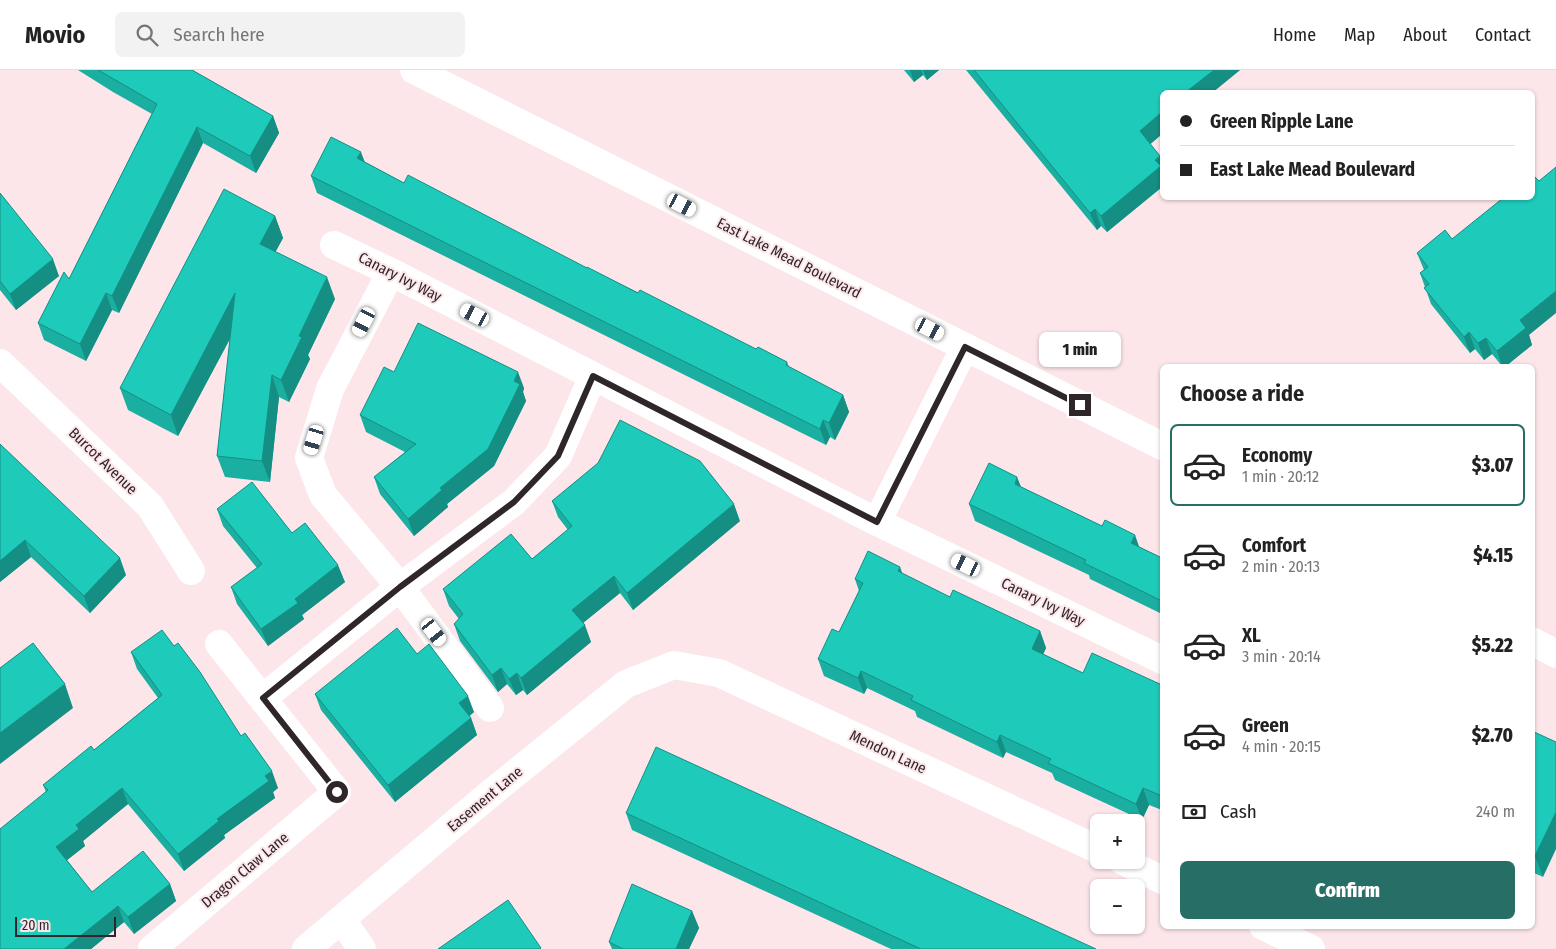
<!DOCTYPE html>
<meta charset="utf-8">
<style>
:root{--surface:#fff;--page:#f2f2f2;--text:#222;--muted:#767676;--line:#e0e0e0;--accent:#266e66}
body{margin:0;font-family:"Fira Sans Condensed",sans-serif;background:var(--page);color:var(--text);height:100vh;display:flex;flex-direction:column;font-size:19px;white-space:nowrap}
*{box-sizing:border-box;margin:0}
p{font-size:16px;color:var(--muted)}
.icon{flex:none;width:28px;height:28px;fill:none;stroke:currentColor;stroke-width:2;stroke-linecap:round;stroke-linejoin:round}
.map{position:relative;flex:1;overflow:hidden}
.sheet{position:absolute;left:1160px;top:294px;width:375px;height:565px;display:flex;flex-direction:column;background:var(--surface);border-radius:8px;box-shadow:0 1px 4px #0004}
.sheet>*{flex:none}
.guide{position:absolute;left:1160px;top:20px;width:375px;height:110px;border-radius:8px;box-shadow:0 1px 4px #0004;display:grid;align-content:center;height:110px;padding:0 20px;background:var(--surface)}
.buttons{position:absolute;left:1090px;top:744px;display:grid;gap:10px}
.buttons a{display:grid;place-items:center;width:55px;height:55px;border-radius:8px;background:var(--surface);box-shadow:0 1px 4px #0004;font-size:25px}
.scale{position:absolute;left:15px;bottom:12px;width:101px;box-sizing:border-box;padding-left:5px;border:2px solid #2e2628;border-top:0;font-size:14px;line-height:18px;white-space:nowrap;color:#2e2628;-webkit-text-stroke:4px #fce6ea;paint-order:stroke}
.end{position:absolute;width:22px;height:22px;margin:-11px;border:6px solid #2e2628;background:#fff;box-shadow:0 0 0 2px #fff}
.from{border-radius:50%}
.bubble{position:absolute;height:35px;border-radius:8px;background:var(--surface);box-shadow:0 1px 4px #0004;font-size:16px;font-weight:800;line-height:35px;text-align:center}
.car{position:absolute;width:15px;height:30px;margin:-15px -8px;border-radius:6px;box-shadow:0 0 4px 1px #0007;background:linear-gradient(#fff 24%,#345 0 40%,#fff 0 76%,#345 0 86%,#fff 0)}
.guide b{display:flex;align-items:center;gap:18px;height:48px;font-size:19px}
.guide b+b{border-top:1px solid var(--line)}
.guide i{width:12px;height:12px;background:var(--text)}
ul{padding:0;list-style:none}
li{display:flex;align-items:center;gap:15px;height:82px;margin:0 10px 8px;padding:0 10px;border:2px solid transparent;border-radius:8px}
li div{flex:1}
li b{display:block;font-size:19px}
li em{font-style:normal;font-weight:800}
li.active{border-color:var(--accent)}
li>.icon{width:45px;height:45px;stroke-width:1.5}
h2{padding:0 20px;font-size:22px;line-height:60px}
.pay{display:flex;align-items:center;gap:12px;height:55px;padding:0 20px;font-size:19px}
.pay p{margin-inline-start:auto}
.action{display:flex;gap:10px;margin-top:auto;padding:10px 20px}
.action a{flex:1;height:58px;border-radius:8px;background:var(--accent);color:#fff;font-size:20px;font-weight:800;line-height:58px;text-align:center}
header{display:flex;align-items:center;gap:30px;box-sizing:border-box;height:70px;padding:0 25px;background:var(--surface);border-bottom:1px solid var(--line)}
header strong{font-size:24px}
nav{display:flex;gap:28px;margin-inline-start:auto;font-size:18px}
.search{width:350px;height:45px;background:var(--page);display:flex;align-items:center;gap:12px;box-sizing:border-box;padding:0 18px;border-radius:8px;color:var(--muted);font-size:19px}
.map>svg:first-child{display:block}
</style>
<header>
<strong>Movio</strong>
<div class="search"><svg class="icon" aria-label="search" viewBox="0 0 24 24"><circle cx="10" cy="10" r="6"/><path d="M15 15l6 6"/></svg>Search here</div>
<nav><a>Home</a><a>Map</a><a>About</a><a>Contact</a></nav>
</header>
<div class="map">
<svg width="1556" height="879" viewBox="0 0 1556 879">
<rect width="100%" height="100%" fill="#fce6ea"/>
<g fill="none" stroke-linecap="round" stroke-linejoin="round">
<path stroke="#fff" stroke-width="28" d="M334,175L391,202L877,452L1162,590
M391,202L330,319L309,388L323,425L400,517L490,638
M0,293L150,436L191,501
M877,452L965,277
M263,628L400,517L514,432L558,386L593,306
M1121,790L1162,810
M342,850L362,879
M1263,856L1311,879
M152,879L337,722L219,574
M306,879L491,723L626,614L674,595L719,603L1099,780"/>
<path stroke="#fff" stroke-width="28" d="M414,0L1162,376
M1532,571L1556,584"/>
</g>
<path fill="#1aafa1" d="M78,0H192L273,46L279,63L256,103L203,73L119,243L112,240L86,291L44,270L38,253L69,209L152,44L113,22Z
M904,0H939L927,10L923,5L914,12Z
M966,0H1240L1213,22H1162V64L1150,74L1162,93V117L1107,162L1101,156L1097,160Z
M365,92L404,113L587,198L756,279L787,292L789,297L843,325L849,342L835,370L830,367L826,375L317,123L311,106Z
M0,123L59,206L16,240L0,220Z
M275,146L283,168L275,182L335,229L308,285L310,289L289,332L279,327L270,412L225,407L217,386L230,269L178,366L128,340L120,318Z
M1417,183L1529,265L1532,275L1506,296H1502L1492,284L1484,290L1475,279L1470,283L1431,234L1420,203L1424,200Z
M394,302L524,318L523,322L526,331L494,396L447,434L448,437L414,466L380,424L374,407L405,382L366,362L360,345Z
M0,374L126,505L90,543L31,487L0,512Z
M1021,417L1102,456L1139,477L1162,488V544L1090,509L1089,505L975,451L969,434Z
M552,431L740,451L633,540L620,523L583,553L591,572L527,625L523,620L516,625L507,614L498,622L460,571L454,554L459,549L449,536L443,519L532,489L568,460L558,447Z
M217,439L292,463L345,512L302,545L304,549L268,576L237,534L231,517L257,498L223,456Z
M902,504L950,527L1040,561L1046,578L1043,584L1083,603L1162,615V740L1149,735L1142,750L1055,710L1052,703L1006,682L1003,688L917,647L915,641L867,618L864,624L824,606L818,589L839,562L859,521L855,509Z
M131,582L241,666L278,718L273,722L275,728L224,765L225,768L184,801L128,734L83,771L85,776L67,790L92,822L170,814L176,831L134,864L124,852L91,879H0L46,722L43,715L94,680L158,628L137,599Z
M417,584L474,642L469,646L471,648L477,665L395,732L321,640L315,624Z
M1532,661L1543,807L1532,802Z
M626,743L1096,879H891L632,760Z
M692,841L699,858L689,879H612L609,872Z"/>
<path fill="#158e83" d="M910,0H921L923,5L914,12Z
M923,0H939L927,10Z
M1214,0H1240L1213,22H1186Z
M1162,42V64L1146,78L1140,61Z
M273,46L279,63L256,103L250,86Z
M197,57L203,73L119,243L112,226Z
M361,82L367,98L357,88Z
M1160,86L1162,93V117L1107,162L1101,146Z
M1095,139L1101,156L1097,160L1090,143Z
M275,146L283,168L268,196L260,174Z
M53,189L59,206L16,240L10,224Z
M327,207L335,229L308,285L310,289L289,332L281,310L299,266Z
M1556,221V243L1529,265L1532,275L1506,296H1502L1497,281L1520,250Z
M106,223L112,240L86,291L80,274Z
M235,223L243,244L178,366L171,345Z
M1469,262L1475,279L1470,283L1464,267Z
M1486,268L1492,284L1484,290L1478,273Z
M518,302L524,318L523,322L526,331L494,396L447,434L448,437L414,466L408,449L440,418L514,311Z
M272,305L279,327L270,412L262,391Z
M843,325L849,342L835,370L829,353Z
M823,350L830,367L826,375L820,359Z
M1017,407L1024,424L1015,414Z
M734,434L740,451L633,540L627,523Z
M1135,465L1141,482L1131,473Z
M25,470L31,487L0,512V491Z
M120,488L126,505L90,543L84,526Z
M338,495L345,512L302,545L304,549L268,576L261,559L295,529Z
M900,497L906,513L898,501Z
M614,506L620,523L578,557L572,540Z
M585,555L591,572L527,625L521,608Z
M1040,561L1046,578L1038,596L1032,579Z
M501,598L507,614L498,622L492,605Z
M861,601L867,618L864,624L858,608Z
M517,603L523,620L516,625L509,609Z
M65,614L73,638L0,694V663Z
M468,626L474,642L465,650L459,633Z
M471,648L477,665L395,732L388,715Z
M1000,665L1006,682L1003,688L997,672Z
M272,701L278,718L273,722L275,728L224,765L225,768L184,801L178,784L265,706Z
M122,718L128,734L83,771L85,776L62,794L56,777L76,755Z
M1143,718L1149,735L1142,750L1136,734Z
M1556,742V779L1543,807L1535,786Z
M170,814L176,831L134,864L128,847Z
M118,836L124,852L91,879H64Z
M692,841L699,858L689,879H676Z"/>
<path fill="#1ecbbb" stroke="#158e83" d="M98,0H192L273,46L250,86L197,57L112,226L106,223L80,274L38,253L64,202L69,209L157,34Z
M974,0H1214L1186,22H1162V42L1140,61L1160,86L1155,90L1161,96L1101,146L1095,139L1090,143Z
M331,67L361,82L357,88L404,113L408,105L587,198V197L638,223L640,220L756,279L758,277L787,292L786,295L843,325L829,353L823,350L820,359L311,106Z
M1556,97V221L1520,250L1526,258L1497,281L1486,268L1478,273L1469,262L1464,267L1424,218L1429,214L1420,203L1428,197L1417,183L1445,160L1452,169L1503,128H1532V104L1539,111Z
M224,119L275,146L260,174L327,207L299,266L302,267L281,310L272,305L262,391L217,386L235,223L171,345L120,318Z
M0,123L53,189L10,224L0,211Z
M418,253L518,302L514,311L520,314L488,379L440,418L442,420L408,449L374,407L416,374L360,345L384,297L394,302Z
M620,350L700,391L734,434L627,523L614,506L572,540L585,555L521,608L517,603L509,609L501,598L492,605L454,554L463,544L443,519L511,464L532,489L572,456L552,431L598,393Z
M0,374L120,488L84,526L25,470L0,491Z
M989,393L1017,407L1015,414L1102,456L1105,450L1135,465L1131,473L1162,488V531L1084,493L1086,490L969,434Z
M252,412L292,463L305,453L338,495L295,529L298,533L261,559L231,517L262,494L217,439Z
M868,481L900,497L898,501L950,527L953,520L1040,561L1032,579L1083,603L1092,583L1162,615V726L1143,718L1136,734L1048,693L1051,689L1000,665L997,672L911,630L913,626L861,601L858,608L818,589L832,559L839,562L863,513L855,509Z
M397,558L417,584L429,574L468,626L459,633L471,648L388,715L315,624Z
M162,560L174,576L178,573L200,602L241,666L245,663L272,701L265,706L269,711L217,749L219,751L178,784L122,718L76,755L79,759L56,777L92,822L143,781L170,814L128,847L118,836L64,879H0V759L48,720L43,715L91,676L94,680L162,625L131,582Z
M33,573L65,614L0,663V598Z
M1532,661L1556,672V742L1535,786L1532,785Z
M656,677L1096,879H921L626,743Z
M632,814L692,841L676,879H623L609,872Z
M508,830L541,878L540,879H438Z"/>
<g fill="none" stroke-linecap="round" stroke-linejoin="round">
<path stroke="#2e2628" stroke-width="6" d="M337,722L263,628L400,517L514,432L558,386L593,306L877,452L965,277L1080,335"/>
</g>
<g text-anchor="middle" dominant-baseline="central" stroke-width="4" stroke-linejoin="round" paint-order="stroke">
<g font-size="15" fill="#2e2628" stroke="#fce6ea">
<text transform="translate(789 188) rotate(27)">East Lake Mead Boulevard</text>
<text transform="translate(400 207) rotate(27)">Canary Ivy Way</text>
<text transform="translate(103 391) rotate(44)">Burcot Avenue</text>
<text transform="translate(1043 532) rotate(26)">Canary Ivy Way</text>
<text transform="translate(888 682) rotate(25)">Mendon Lane</text>
<text transform="translate(485 729) rotate(-40)">Easement Lane</text>
<text transform="translate(245 800) rotate(-40)">Dragon Claw Lane</text>
</g>
</g>
</svg>
<div class="buttons">
<a>+</a>
<a>−</a>
</div>
<div class="scale">20 m</div>
<i class="end from" style="left:337px;top:722px"></i>
<i class="end" style="left:1080px;top:335px"></i>
<div class="bubble" style="left:1039px;top:262px;width:82px">1 min</div>
<i class="car" style="left:682px;top:135px;rotate:117deg"></i>
<i class="car" style="left:475px;top:245px;rotate:297deg"></i>
<i class="car" style="left:364px;top:252px;rotate:207deg"></i>
<i class="car" style="left:930px;top:259px;rotate:117deg"></i>
<i class="car" style="left:314px;top:370px;rotate:197deg"></i>
<i class="car" style="left:966px;top:495px;rotate:296deg"></i>
<i class="car" style="left:434px;top:562px;rotate:143deg"></i>
<div class="guide">
<b><i class="from"></i>Green Ripple Lane</b>
<b><i></i>East Lake Mead Boulevard</b>
</div>
<section class="sheet">
<h2>Choose a ride</h2>
<ul>
<li class="active"><svg class="icon" aria-label="car" viewBox="0 0 24 24"><path d="M5 17H2v-5l4-1 3-4h7l3 4 3 1v5h-3M9 17h6M6 11h13"/><circle cx="7" cy="17" r="2"/><circle cx="17" cy="17" r="2"/></svg><div><b>Economy</b><p>1 min · 20:12</p></div><em>$3.07</em></li>
<li><svg class="icon" aria-label="car" viewBox="0 0 24 24"><path d="M5 17H2v-5l4-1 3-4h7l3 4 3 1v5h-3M9 17h6M6 11h13"/><circle cx="7" cy="17" r="2"/><circle cx="17" cy="17" r="2"/></svg><div><b>Comfort</b><p>2 min · 20:13</p></div><em>$4.15</em></li>
<li><svg class="icon" aria-label="car" viewBox="0 0 24 24"><path d="M5 17H2v-5l4-1 3-4h7l3 4 3 1v5h-3M9 17h6M6 11h13"/><circle cx="7" cy="17" r="2"/><circle cx="17" cy="17" r="2"/></svg><div><b>XL</b><p>3 min · 20:14</p></div><em>$5.22</em></li>
<li><svg class="icon" aria-label="car" viewBox="0 0 24 24"><path d="M5 17H2v-5l4-1 3-4h7l3 4 3 1v5h-3M9 17h6M6 11h13"/><circle cx="7" cy="17" r="2"/><circle cx="17" cy="17" r="2"/></svg><div><b>Green</b><p>4 min · 20:15</p></div><em>$2.70</em></li>
</ul>
<div class="pay"><svg class="icon" aria-label="cash" viewBox="0 0 24 24"><path d="M3 7h18v10H3z"/><circle cx="12" cy="12" r="2"/></svg>Cash<p>240 m</p></div>
<div class="action"><a>Confirm</a></div>
</section>
</div>
